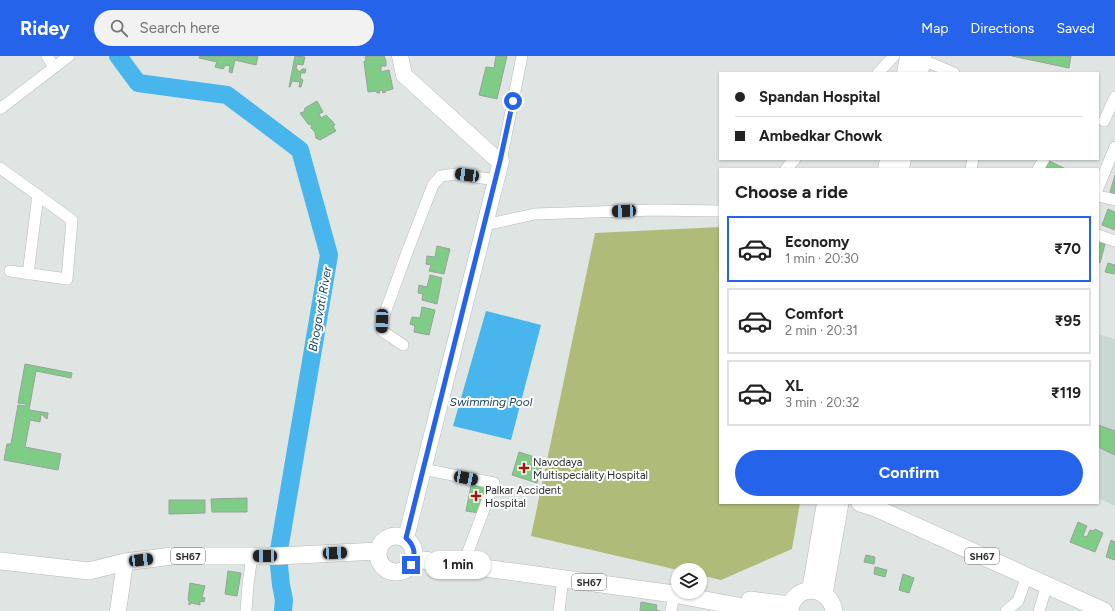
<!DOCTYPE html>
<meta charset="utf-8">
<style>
:root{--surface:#fff;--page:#f2f2f2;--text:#222;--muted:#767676;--line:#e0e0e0;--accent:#2563eb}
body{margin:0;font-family:Figtree,sans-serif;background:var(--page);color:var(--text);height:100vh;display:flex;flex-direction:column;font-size:15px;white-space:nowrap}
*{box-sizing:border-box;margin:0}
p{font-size:13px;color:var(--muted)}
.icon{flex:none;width:22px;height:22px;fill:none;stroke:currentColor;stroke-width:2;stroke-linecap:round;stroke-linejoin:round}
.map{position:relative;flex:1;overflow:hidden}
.sheet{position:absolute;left:719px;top:112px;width:380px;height:336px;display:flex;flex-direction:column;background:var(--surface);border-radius:0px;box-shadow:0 1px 3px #0004}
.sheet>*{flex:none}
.top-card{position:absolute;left:719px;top:16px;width:380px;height:88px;border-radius:0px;box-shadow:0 1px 3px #0004;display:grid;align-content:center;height:88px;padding:0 16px;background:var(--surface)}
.tools{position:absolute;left:671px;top:507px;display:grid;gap:8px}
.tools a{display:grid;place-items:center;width:36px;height:36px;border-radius:50%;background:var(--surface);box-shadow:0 1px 3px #0004;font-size:20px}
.end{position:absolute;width:18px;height:18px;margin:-9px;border:5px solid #2563eb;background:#fff;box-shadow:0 0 0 2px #fff}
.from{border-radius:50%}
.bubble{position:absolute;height:28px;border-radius:14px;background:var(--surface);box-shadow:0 1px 3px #0004;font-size:13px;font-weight:700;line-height:28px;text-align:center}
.car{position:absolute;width:12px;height:24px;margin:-12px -6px;border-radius:5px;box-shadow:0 0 3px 1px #0007;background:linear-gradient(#222 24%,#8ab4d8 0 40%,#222 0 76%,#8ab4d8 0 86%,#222 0)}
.top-card b{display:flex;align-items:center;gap:14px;height:38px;font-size:15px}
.top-card b+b{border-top:1px solid var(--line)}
.top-card i{width:10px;height:10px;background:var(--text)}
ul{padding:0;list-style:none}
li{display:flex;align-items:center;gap:12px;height:66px;margin:0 8px 6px;padding:0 8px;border:2px solid var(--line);border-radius:0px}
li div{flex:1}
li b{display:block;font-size:15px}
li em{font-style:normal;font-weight:700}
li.on{border-color:var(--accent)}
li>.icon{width:36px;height:36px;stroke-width:1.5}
h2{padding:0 16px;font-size:18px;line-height:48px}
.cta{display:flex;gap:8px;margin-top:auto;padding:8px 16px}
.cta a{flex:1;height:46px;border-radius:24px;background:var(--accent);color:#fff;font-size:16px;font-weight:700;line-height:46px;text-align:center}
header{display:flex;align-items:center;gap:24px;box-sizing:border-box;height:56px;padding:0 20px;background:var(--accent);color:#fff}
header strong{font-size:19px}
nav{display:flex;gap:22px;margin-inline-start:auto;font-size:14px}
.search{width:280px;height:36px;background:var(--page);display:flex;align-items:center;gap:10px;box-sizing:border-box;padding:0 14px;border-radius:22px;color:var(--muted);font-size:15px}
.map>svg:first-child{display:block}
</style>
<header>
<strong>Ridey</strong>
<div class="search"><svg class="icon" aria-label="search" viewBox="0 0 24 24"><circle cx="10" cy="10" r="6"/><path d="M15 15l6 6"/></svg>Search here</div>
<nav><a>Map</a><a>Directions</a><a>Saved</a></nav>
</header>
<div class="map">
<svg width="1115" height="555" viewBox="0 0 1115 555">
<rect width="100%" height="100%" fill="#dfe5e3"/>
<path fill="#cad8d4" d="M1098,278L1115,283V450L1098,442Z"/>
<path fill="#afbc79" d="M720,171V447H800L792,493L721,524L700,519V514H678L531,480L595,177Z"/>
<path fill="#48b5ec" d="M486,255L541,269L511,384L453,370Z"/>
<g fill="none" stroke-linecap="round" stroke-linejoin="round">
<path stroke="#48b5ec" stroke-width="18" d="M118,0L138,27L227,39L300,94L329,199L278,500L281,529L284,544L283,555"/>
</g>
<path fill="#7ecc86" stroke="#9da09d" d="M200,0H258L256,9L235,4L232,17L229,16L230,10L226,9L223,13L215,11L217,6L199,2Z
M295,0L305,1L303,9L297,8L296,12L300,16L302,13H306L305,17H301L300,22L303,24L301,31H299L300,26L292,25L290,31H289Z
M371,0H384L386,5V10H381V16L389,14L393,33L385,35L386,36L383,37L382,34L379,35L380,37H377V35L368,36L364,6L366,3L365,1Z
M496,0H507L497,43L479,39L486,11L494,12Z
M1012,0H1071L1069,12Z
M317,45L323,56L319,58L321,62L326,59L332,65L335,69L333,70L336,75L320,84L316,82L315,76L311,72L312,69L308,68L300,57L304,56L305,52Z
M1045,103L1066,113H1041Z
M1115,119V138L1110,136Z
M1108,153L1115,156V174L1102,169Z
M1098,186L1105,188L1100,207L1098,206Z
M437,190L450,193L444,218L429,215L431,209L426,208L427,200L435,201Z
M1108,207L1115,209L1114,218L1105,216Z
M430,219L442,222L437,248L422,244L423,238L418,237L419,229L427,231Z
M422,251L435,254L429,279L414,276L415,270L410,268L412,261L420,262Z
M25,308L72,317L71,322L36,315L29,354L48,357L47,363L41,358L40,366L30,364L25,391L61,398L58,414L4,404L7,388H11L18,349L26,350V348L18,347Z
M1098,369L1115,375V399L1098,391Z
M519,396L544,404L537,427L512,419Z
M472,424L486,427L480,457L466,455Z
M247,442V456H212L211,443Z
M169,444H205V457L169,458Z
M1078,466L1087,470L1083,480L1087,481L1090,474L1094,475L1095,473L1103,477L1095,496L1070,486Z
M1111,484L1115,486V504L1106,501Z
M866,499L875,501L874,508L864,506Z
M875,511L887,514L885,521L874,518Z
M228,515L241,517L237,540L225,538Z
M903,518L914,522L909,537L899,534Z
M190,527L205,530L202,541L205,542L204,546L200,545V549L192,547L189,549V545L188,544Z
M641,546L657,549L656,554L660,555H640Z"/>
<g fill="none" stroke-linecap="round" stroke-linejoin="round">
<g stroke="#b5bab8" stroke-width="12">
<path id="street" d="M47,0L54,11
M923,4L954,17
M878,17L894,0
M0,53L69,0
M1104,65L1115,41
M501,105L522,0
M0,112L72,164L67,223L10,215
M786,113L795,103
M971,113L973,103
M1038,113L1044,103
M1098,132L1115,91
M1098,140L1115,144
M485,169L535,158L654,154L720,155
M1098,179L1115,185
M28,218L38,139
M403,289L382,275V265L406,199L433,129L441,120L456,118L489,123
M422,413L494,427L463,509
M246,555L248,528L252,500
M559,555L563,522
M671,555L674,538
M1006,555L1018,545L1027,520
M1039,555L1047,529"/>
</g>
<g stroke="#b5bab8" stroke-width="17">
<path id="secondary" d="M400,0L404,19L494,101L501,105L406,482
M905,17L908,0
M920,17L923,0
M886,113L888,103
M901,113L903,103
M810,534L825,447
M118,555L125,506"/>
</g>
<g stroke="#b5bab8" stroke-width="18">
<path id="primary" d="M860,447L878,453L1104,555
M378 498a18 18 0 1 1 36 0a18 18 0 1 1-36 0Z
M414,503L463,509L674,538L763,555
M0,505L89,515L125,506L172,500H278L378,495
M824,538L840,447
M750,544L791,549
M790,555C792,528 829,527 834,555"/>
</g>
<use href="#street" stroke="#fff" stroke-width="11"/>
<use href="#secondary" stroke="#fff" stroke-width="16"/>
<use href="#primary" stroke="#fff" stroke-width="17"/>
</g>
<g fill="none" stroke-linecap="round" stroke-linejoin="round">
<path stroke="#2563eb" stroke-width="5" d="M411,509C416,498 415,490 406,482L500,105L513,45"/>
</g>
<g fill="#a71508" stroke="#fff" stroke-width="1.5">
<path d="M522 406h4v4h4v4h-4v4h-4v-4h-4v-4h4z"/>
<path d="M474 434h4v4h4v4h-4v4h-4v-4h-4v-4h4z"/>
</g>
<g text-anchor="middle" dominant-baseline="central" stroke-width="4" stroke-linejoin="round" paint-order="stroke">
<g fill="#fff" stroke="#6b6d6c" stroke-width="1">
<rect x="171" y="492" width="34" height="16" rx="3"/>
<rect x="965" y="492" width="34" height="16" rx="3"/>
<rect x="572" y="518" width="34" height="16" rx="3"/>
</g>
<g font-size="10" font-weight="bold" fill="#2c2e2d">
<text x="188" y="500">SH67</text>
<text x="982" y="500">SH67</text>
<text x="589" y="526">SH67</text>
</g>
<g font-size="11" fill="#2c2e2d" stroke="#fff" text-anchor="start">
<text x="533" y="406">Navodaya<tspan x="533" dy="13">Multispeciality Hospital</tspan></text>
<text x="485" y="434">Palkar Accident<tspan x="485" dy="13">Hospital</tspan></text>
</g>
<g font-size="12" font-style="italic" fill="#19465d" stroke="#fff">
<text transform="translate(320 253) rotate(-80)">Bhogavati River</text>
<text x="491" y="346">Swimming Pool</text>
</g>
</g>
</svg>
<div class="tools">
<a><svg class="icon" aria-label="layers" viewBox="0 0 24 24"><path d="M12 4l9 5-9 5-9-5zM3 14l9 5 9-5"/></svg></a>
</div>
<i class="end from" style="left:513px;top:45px"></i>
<i class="end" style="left:411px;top:509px"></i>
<div class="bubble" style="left:425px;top:495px;width:66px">1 min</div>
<i class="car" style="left:467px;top:119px;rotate:278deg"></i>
<i class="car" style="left:624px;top:155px;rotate:268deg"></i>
<i class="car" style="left:382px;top:265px;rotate:182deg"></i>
<i class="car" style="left:466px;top:422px;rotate:101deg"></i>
<i class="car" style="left:335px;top:497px;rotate:87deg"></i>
<i class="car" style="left:265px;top:500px;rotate:270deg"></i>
<i class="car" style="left:141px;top:504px;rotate:83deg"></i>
<div class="top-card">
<b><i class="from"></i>Spandan Hospital</b>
<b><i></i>Ambedkar Chowk</b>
</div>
<section class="sheet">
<h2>Choose a ride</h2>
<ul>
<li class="on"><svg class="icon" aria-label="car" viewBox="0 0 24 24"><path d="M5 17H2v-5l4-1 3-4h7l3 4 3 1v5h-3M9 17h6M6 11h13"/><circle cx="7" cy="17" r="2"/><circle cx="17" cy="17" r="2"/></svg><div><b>Economy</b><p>1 min · 20:30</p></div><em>₹70</em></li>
<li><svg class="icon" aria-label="car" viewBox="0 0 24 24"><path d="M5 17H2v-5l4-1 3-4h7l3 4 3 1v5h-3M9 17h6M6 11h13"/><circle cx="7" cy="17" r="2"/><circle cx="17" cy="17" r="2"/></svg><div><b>Comfort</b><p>2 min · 20:31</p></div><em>₹95</em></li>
<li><svg class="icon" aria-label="car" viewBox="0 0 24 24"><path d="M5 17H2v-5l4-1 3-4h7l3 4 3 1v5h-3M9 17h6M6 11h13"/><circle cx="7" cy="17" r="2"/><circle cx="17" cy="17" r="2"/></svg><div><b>XL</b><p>3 min · 20:32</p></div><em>₹119</em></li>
</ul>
<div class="cta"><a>Confirm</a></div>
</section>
</div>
